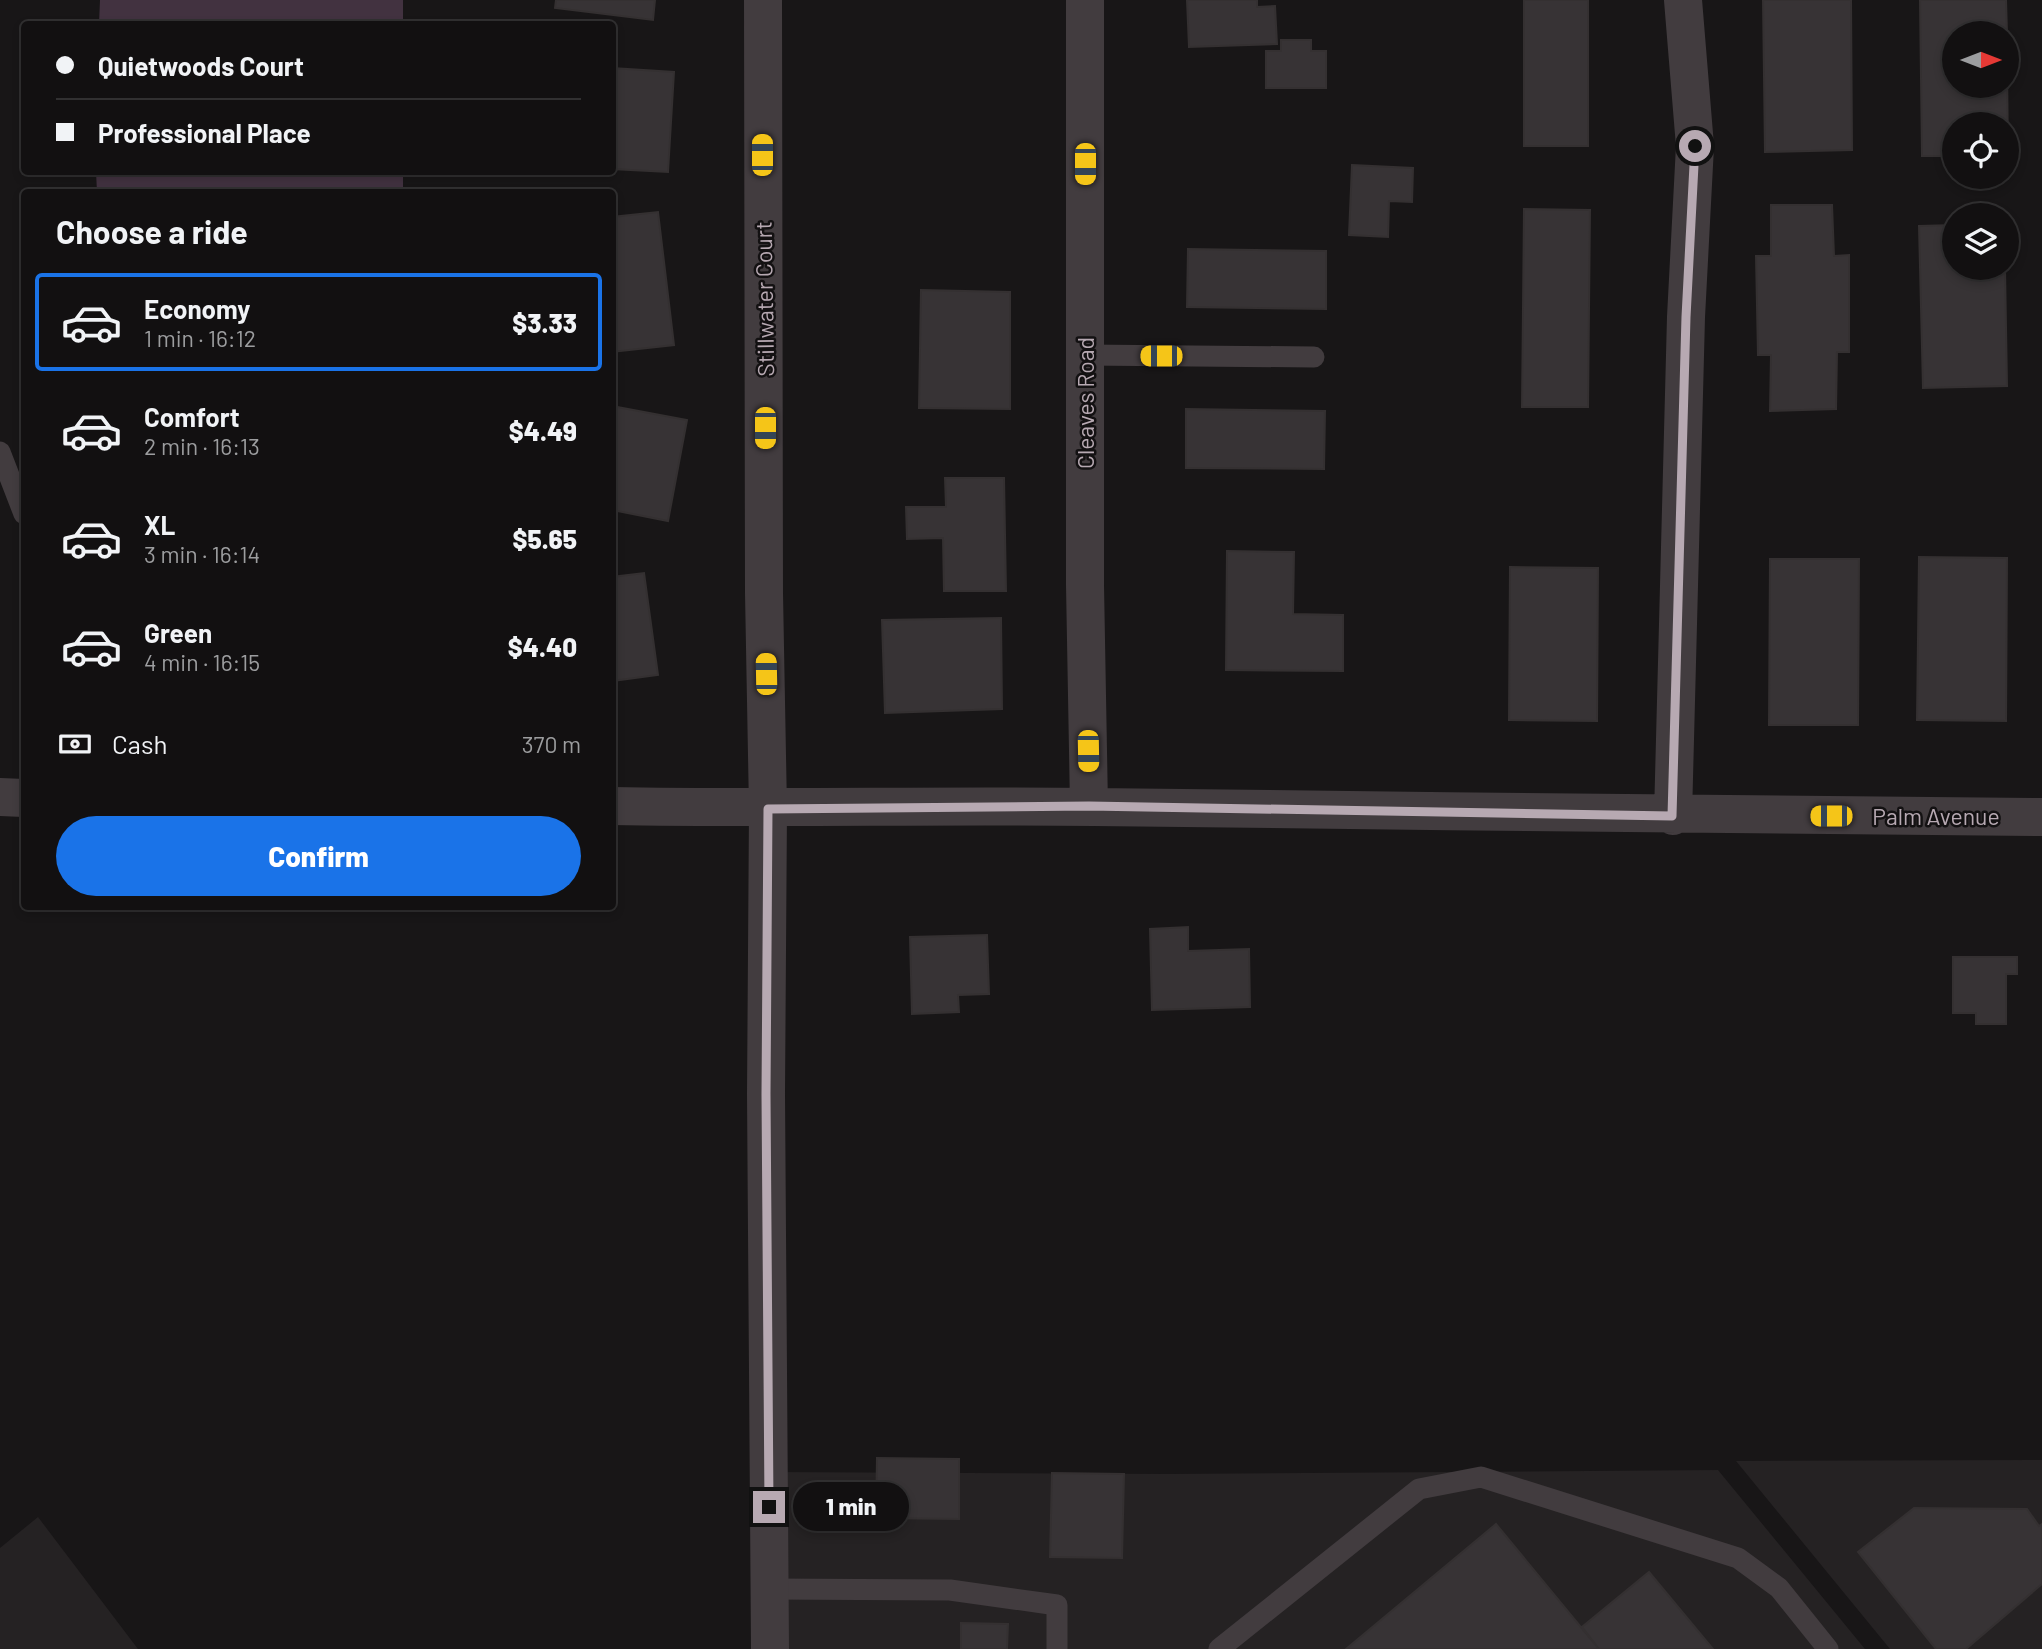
<!DOCTYPE html>
<meta charset="utf-8">
<style>
:root{--surface:#121011;--page:#1b191a;--text:#f1f3f6;--muted:#9c9d9f;--line:#313031;--accent:#1a73e8}
body{margin:0;font-family:Barlow,sans-serif;background:var(--page);color:var(--text);height:100vh;display:flex;flex-direction:column;font-size:26px;white-space:nowrap}
*{box-sizing:border-box;margin:0}
p{font-size:23px;color:var(--muted)}
.icon{flex:none;width:38px;height:38px;fill:none;stroke:currentColor;stroke-width:2;stroke-linecap:round;stroke-linejoin:round}
.map{position:relative;flex:1;overflow:hidden}
.drawer{position:absolute;left:21px;top:189px;width:595px;height:721px;display:flex;flex-direction:column;background:var(--surface);border-radius:7px;box-shadow:0 4px 10px #0003,0 0 0 2px var(--line)}
.drawer>*{flex:none}
.top-card{position:absolute;left:21px;top:21px;width:595px;height:154px;border-radius:7px;box-shadow:0 4px 10px #0003,0 0 0 2px var(--line);display:grid;align-content:center;height:154px;padding:0 35px;background:var(--surface)}
.needle{width:46px;rotate:90deg}
.controls{position:absolute;left:1942px;top:21px;display:grid;gap:14px}
.controls a{display:grid;place-items:center;width:77px;height:77px;border-radius:50%;background:var(--surface);box-shadow:0 4px 10px #0003,0 0 0 2px var(--line);font-size:35px}
.end{position:absolute;width:32px;height:32px;margin:-16px;border:9px solid #b7a9b2;background:#111;box-shadow:0 0 0 4px #111}
.from{border-radius:50%}
.bubble{position:absolute;height:49px;border-radius:24px;background:var(--surface);box-shadow:0 4px 10px #0003,0 0 0 2px var(--line);font-size:23px;font-weight:800;line-height:49px;text-align:center}
.car{position:absolute;width:21px;height:42px;margin:-21px -10px;border-radius:9px;box-shadow:0 0 5px 2px #0007;background:linear-gradient(#f5c518 24%,#345 0 40%,#f5c518 0 76%,#345 0 86%,#f5c518 0)}
.top-card b{display:flex;align-items:center;gap:24px;height:66px;font-size:26px}
.top-card b+b{border-top:2px solid var(--line)}
.top-card i{width:18px;height:18px;background:var(--text)}
ul{padding:0;list-style:none}
li{display:flex;align-items:center;gap:21px;height:98px;margin:0 14px 10px;padding:0 21px;border:4px solid transparent;border-radius:7px}
li div{flex:1}
li b{display:block;font-size:26px}
li em{font-style:normal;font-weight:800}
li.on{border-color:var(--accent)}
li>.icon{width:63px;height:63px;stroke-width:1.5}
h2{padding:0 35px;font-size:32px;line-height:84px}
.pay{display:flex;align-items:center;gap:18px;height:77px;padding:0 35px;font-size:26px}
.pay p{margin-inline-start:auto}
.cta{display:flex;gap:14px;margin-top:auto;padding:14px 35px}
.cta a{flex:1;height:80px;border-radius:42px;background:var(--accent);color:#fff;font-size:28px;font-weight:800;line-height:80px;text-align:center}
.map>svg:first-child{display:block}
</style>
<div class="map">
<svg width="2042" height="1649" viewBox="0 0 2042 1649">
<rect width="100%" height="100%" fill="#181617"/>
<path fill="#252223" d="M2042,1460V1649H1890L1736,1461Z
M1718,1470L1865,1649H771L770,1472L1169,1474Z
M38,1517L138,1649H0V1548Z"/>
<path fill="#423240" d="M100,0H403V24H99Z
M96,172H403V192H97Z"/>
<path fill="#373335" stroke="#343031" stroke-width="2" d="M556,0H655L653,20L555,8Z
M1187,0H1257V7L1275,6L1277,44L1189,47Z
M1524,0H1588V146H1524Z
M1763,0H1851L1852,150L1765,152Z
M1920,0H2006L2007,33H1955V86H2007V65L2008,155L2007,124H1955V156H1922Z
M1281,40H1311V51H1326V88H1266V51H1281Z
M612,68L674,72L668,172L612,169Z
M1352,165L1413,168L1412,202L1389,201L1388,237L1349,235Z
M1771,205H1832L1834,256L1849,255V352H1837L1836,409L1770,411L1771,355H1758L1756,256H1771Z
M1524,209L1590,210L1588,407H1522Z
M658,212L674,345L612,352V217Z
M1955,225V268H2005L2007,386L1923,388L1919,226Z
M1188,249L1326,251V309L1187,307Z
M921,290L1010,292V409L919,408Z
M612,406L687,420L668,521L612,510Z
M1186,409L1325,411L1324,469L1186,468Z
M945,478H1004L1006,591H944L943,538L907,539L906,507H946Z
M1227,551L1294,552L1293,614L1343,615V671L1226,670Z
M1919,557L2007,558L2006,721L1917,720Z
M1770,559H1859L1858,725H1769Z
M1510,567L1598,568L1597,721L1509,720Z
M644,573L658,675L612,681V577Z
M1001,618L1002,709L885,713L882,620Z
M1188,927V951L1249,949L1250,1007L1152,1010L1150,929Z
M987,935L989,994L958,995L959,1012L912,1014L910,937Z
M1953,957H2017V974H2006V1024H1976V1013H1953Z
M877,1458L959,1459V1519L876,1518Z
M1052,1473L1124,1474L1122,1558L1050,1557Z
M1914,1508L2027,1509L2039,1526L2042,1524V1584L1966,1649H1936L1858,1552Z
M1496,1524L1599,1649H1346Z
M1649,1572L1713,1649H1599L1582,1627Z
M961,1623L1008,1624L1007,1649H961Z"/>
<g fill="none" stroke-linecap="round" stroke-linejoin="round">
<path stroke="#423c3f" stroke-width="21" d="M1085,355L1314,357
M0,452L24,514
M770,1589L950,1590L1057,1605V1649
M1219,1649L1419,1489L1481,1477L1738,1558L1779,1588L1828,1649"/>
<path stroke="#423c3f" stroke-width="38" d="M763,0L764,593L768,809L766,1094L770,1649
M1085,0V585L1089,806
M0,797L24,798
M612,806C773,809 933,805 1094,807C1410,810 1726,816 2042,817
M1673,816L1686,317L1695,146L1683,0"/>
</g>
<g fill="none" stroke-linecap="round" stroke-linejoin="round">
<path stroke="#b7a9b2" stroke-width="9" d="M769,1507L766,1094L768,809L1089,806L1672,816L1686,317L1695,146"/>
</g>
<g text-anchor="middle" dominant-baseline="central" stroke-width="5" stroke-linejoin="round" paint-order="stroke">
<g font-size="23" fill="#b7a9b2" stroke="#131112">
<text transform="translate(764 299) rotate(-91)">Stillwater Court</text>
<text transform="translate(1085 403) rotate(-90)">Cleaves Road</text>
<text x="1936" y="816">Palm Avenue</text>
</g>
</g>
</svg>
<div class="controls">
<a><svg class="needle" viewBox="-14 -14 28 28"><path d="M0-13l5 13h-10z" fill="#e53935"/><path d="M0 13l5-13h-10z" fill="#9c9d9f"/></svg></a>
<a><svg class="icon" aria-label="locate" viewBox="0 0 24 24"><circle cx="12" cy="12" r="6"/><path d="M12 2v4M12 18v4M2 12h4M18 12h4"/></svg></a>
<a><svg class="icon" aria-label="layers" viewBox="0 0 24 24"><path d="M12 4l9 5-9 5-9-5zM3 14l9 5 9-5"/></svg></a>
</div>
<i class="end from" style="left:1695px;top:146px"></i>
<i class="end" style="left:769px;top:1507px"></i>
<div class="bubble" style="left:793px;top:1482px;width:116px">1 min</div>
<i class="car" style="left:762px;top:155px;rotate:0deg"></i>
<i class="car" style="left:1085px;top:164px;rotate:180deg"></i>
<i class="car" style="left:1161px;top:356px;rotate:270deg"></i>
<i class="car" style="left:765px;top:428px;rotate:180deg"></i>
<i class="car" style="left:766px;top:674px;rotate:359deg"></i>
<i class="car" style="left:1088px;top:751px;rotate:179deg"></i>
<i class="car" style="left:1831px;top:816px;rotate:270deg"></i>
<div class="top-card">
<b><i class="from"></i>Quietwoods Court</b>
<b><i></i>Professional Place</b>
</div>
<section class="drawer">
<h2>Choose a ride</h2>
<ul>
<li class="on"><svg class="icon" aria-label="car" viewBox="0 0 24 24"><path d="M5 17H2v-5l4-1 3-4h7l3 4 3 1v5h-3M9 17h6M6 11h13"/><circle cx="7" cy="17" r="2"/><circle cx="17" cy="17" r="2"/></svg><div><b>Economy</b><p>1 min · 16:12</p></div><em>$3.33</em></li>
<li><svg class="icon" aria-label="car" viewBox="0 0 24 24"><path d="M5 17H2v-5l4-1 3-4h7l3 4 3 1v5h-3M9 17h6M6 11h13"/><circle cx="7" cy="17" r="2"/><circle cx="17" cy="17" r="2"/></svg><div><b>Comfort</b><p>2 min · 16:13</p></div><em>$4.49</em></li>
<li><svg class="icon" aria-label="car" viewBox="0 0 24 24"><path d="M5 17H2v-5l4-1 3-4h7l3 4 3 1v5h-3M9 17h6M6 11h13"/><circle cx="7" cy="17" r="2"/><circle cx="17" cy="17" r="2"/></svg><div><b>XL</b><p>3 min · 16:14</p></div><em>$5.65</em></li>
<li><svg class="icon" aria-label="car" viewBox="0 0 24 24"><path d="M5 17H2v-5l4-1 3-4h7l3 4 3 1v5h-3M9 17h6M6 11h13"/><circle cx="7" cy="17" r="2"/><circle cx="17" cy="17" r="2"/></svg><div><b>Green</b><p>4 min · 16:15</p></div><em>$4.40</em></li>
</ul>
<div class="pay"><svg class="icon" aria-label="cash" viewBox="0 0 24 24"><path d="M3 7h18v10H3z"/><circle cx="12" cy="12" r="2"/></svg>Cash<p>370 m</p></div>
<div class="cta"><a>Confirm</a></div>
</section>
</div>
